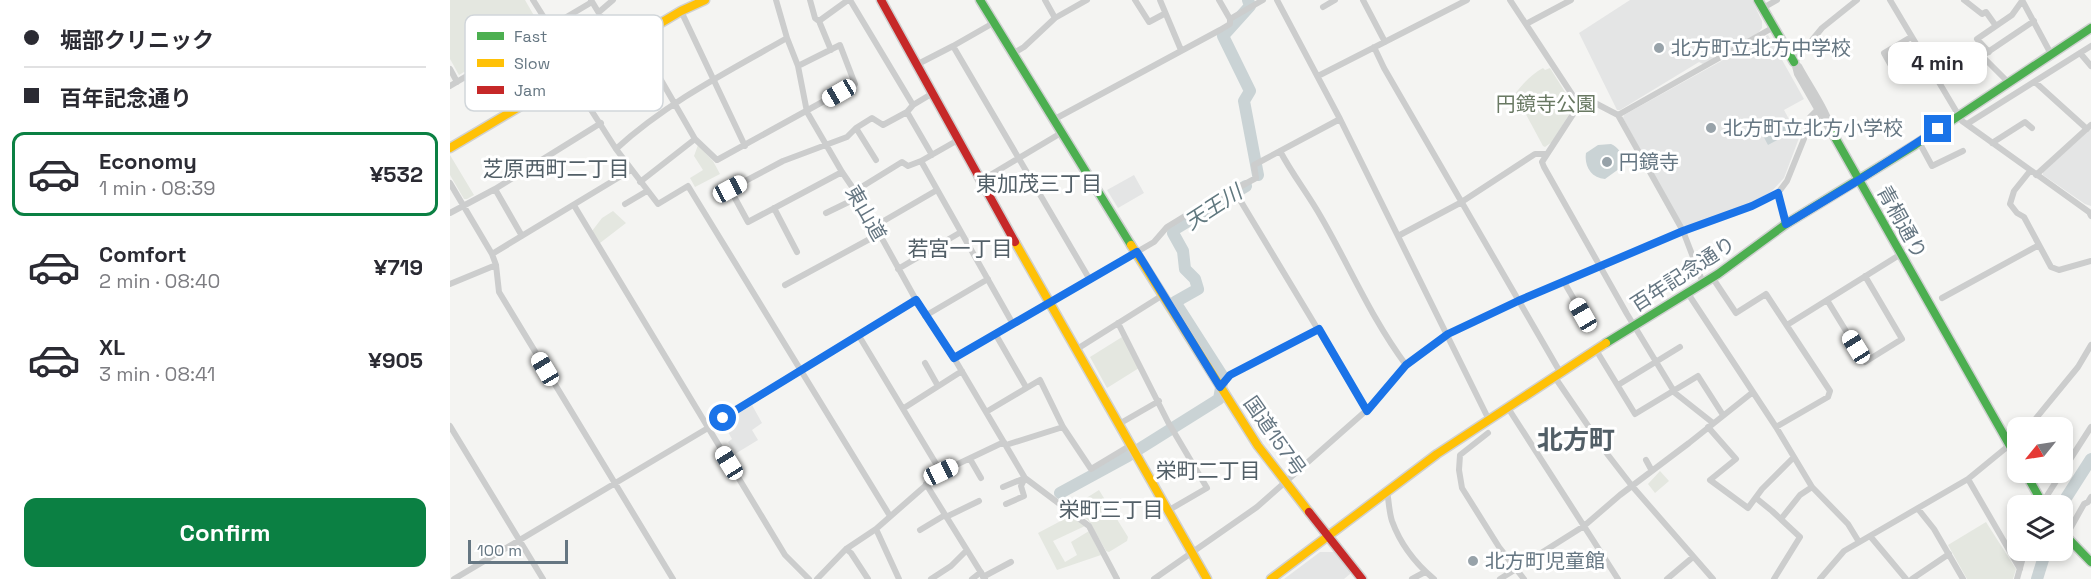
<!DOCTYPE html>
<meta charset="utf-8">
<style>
:root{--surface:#fff;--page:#f2f2f3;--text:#2b2b33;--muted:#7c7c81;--line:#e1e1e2;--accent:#0b8043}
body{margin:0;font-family:"Space Grotesk","Noto Sans JP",sans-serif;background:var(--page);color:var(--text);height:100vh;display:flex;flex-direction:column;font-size:22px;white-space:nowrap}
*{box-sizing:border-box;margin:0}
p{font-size:20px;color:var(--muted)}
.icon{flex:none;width:33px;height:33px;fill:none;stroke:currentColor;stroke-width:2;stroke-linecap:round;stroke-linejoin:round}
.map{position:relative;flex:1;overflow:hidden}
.panel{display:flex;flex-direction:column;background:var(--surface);width:450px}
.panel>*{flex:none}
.banner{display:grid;align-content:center;height:132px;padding:0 24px;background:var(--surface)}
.needle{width:39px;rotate:240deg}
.buttons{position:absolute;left:1557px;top:417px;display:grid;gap:12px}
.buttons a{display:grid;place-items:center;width:66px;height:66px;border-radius:12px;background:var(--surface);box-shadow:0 3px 9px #0003;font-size:30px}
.scale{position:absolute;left:18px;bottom:15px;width:100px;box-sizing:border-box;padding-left:6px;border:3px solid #657682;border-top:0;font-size:16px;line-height:21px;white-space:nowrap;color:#657682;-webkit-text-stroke:4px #fff;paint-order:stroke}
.end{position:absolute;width:27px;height:27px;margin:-14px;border:8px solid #1a73e8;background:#fff;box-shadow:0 0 0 3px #fff}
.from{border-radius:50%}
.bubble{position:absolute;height:42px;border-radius:12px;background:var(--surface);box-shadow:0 3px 9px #0003;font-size:20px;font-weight:700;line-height:42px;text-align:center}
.car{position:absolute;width:18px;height:36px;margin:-18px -9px;border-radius:8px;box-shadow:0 0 4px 2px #0007;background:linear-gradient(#fff 24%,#345 0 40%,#fff 0 76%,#345 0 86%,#fff 0)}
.banner b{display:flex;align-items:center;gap:21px;height:57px;font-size:22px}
.banner b+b{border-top:2px solid var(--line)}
.banner i{width:15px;height:15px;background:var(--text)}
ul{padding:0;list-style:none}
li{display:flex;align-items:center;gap:18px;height:84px;margin:0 12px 9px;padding:0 12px;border:3px solid transparent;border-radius:12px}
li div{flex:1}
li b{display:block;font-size:22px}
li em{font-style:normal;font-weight:700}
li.on{border-color:var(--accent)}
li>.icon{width:54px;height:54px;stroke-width:1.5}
.action{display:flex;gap:12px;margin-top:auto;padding:12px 24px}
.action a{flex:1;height:69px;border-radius:12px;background:var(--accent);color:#fff;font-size:24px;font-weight:700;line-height:69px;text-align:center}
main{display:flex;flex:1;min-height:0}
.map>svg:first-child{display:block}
</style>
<main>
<section class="panel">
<div class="banner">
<b><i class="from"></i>堀部クリニック</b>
<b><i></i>百年記念通り</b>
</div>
<ul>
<li class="on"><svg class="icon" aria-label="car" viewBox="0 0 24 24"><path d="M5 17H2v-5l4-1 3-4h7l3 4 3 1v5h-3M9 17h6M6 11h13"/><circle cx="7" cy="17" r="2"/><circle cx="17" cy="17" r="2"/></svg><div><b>Economy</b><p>1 min · 08:39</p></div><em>¥532</em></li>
<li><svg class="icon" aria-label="car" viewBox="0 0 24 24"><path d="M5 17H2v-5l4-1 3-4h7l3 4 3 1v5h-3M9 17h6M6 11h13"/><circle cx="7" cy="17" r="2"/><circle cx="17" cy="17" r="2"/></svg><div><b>Comfort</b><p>2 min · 08:40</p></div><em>¥719</em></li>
<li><svg class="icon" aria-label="car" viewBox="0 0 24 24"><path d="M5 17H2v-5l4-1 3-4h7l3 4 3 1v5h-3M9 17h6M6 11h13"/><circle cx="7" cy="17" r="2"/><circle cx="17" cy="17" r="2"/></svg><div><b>XL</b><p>3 min · 08:41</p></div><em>¥905</em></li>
</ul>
<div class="action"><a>Confirm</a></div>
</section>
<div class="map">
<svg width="1641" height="579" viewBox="0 0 1641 579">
<rect width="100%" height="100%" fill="#f4f4f2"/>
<path fill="#e4e5e5" d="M1180,0H1302L1312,21V28L1308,33L1253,64L1249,62L1170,110H1167L1129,33Z
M1318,35L1354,99L1334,110L1349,138L1334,178L1322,191L1307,200L1238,227L1232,225L1173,118L1174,115Z
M1641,129V206L1635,204L1593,175V172Z
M684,175L694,193L668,208L657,190Z
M302,405L312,423L302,430L308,440L285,454L278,442L282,439L273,423Z
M870,552H885L901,571L900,574L894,579H834Z"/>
<path fill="#e4e7e0" d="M0,0H75L90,26L9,75L0,59Z
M1093,68L1095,70L1100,68L1122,103L1123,108L1102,142L1095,147L1093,146L1065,94C1072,84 1082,74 1093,68Z
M248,145L263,161L270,174L245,187L240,178L253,170L244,156Z
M0,155L24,195L17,199H14L0,175Z
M163,211L176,223L150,243L142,231L152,218Z
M672,337L689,368L657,388L640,357Z
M1210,471L1219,481L1205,493L1198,484Z
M649,490L678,537L677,541L659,552L656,551L639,521L622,507Z
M622,515L635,526L603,541L615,562L627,555L621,542L639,531L651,555L607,570L588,533Z
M1536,522L1566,569L1563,579H1517L1498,545Z"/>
<path fill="#cad3d5" d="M1332,118L1340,133L1318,145L1310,130Z
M1161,144C1169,147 1175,158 1173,166L1155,179C1141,178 1134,166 1136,153L1148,145Z"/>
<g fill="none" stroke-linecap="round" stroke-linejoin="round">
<path stroke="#cad3d5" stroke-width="12" d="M798,0L800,6L773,36L800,91L794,101L808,175
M610,493L678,456L769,399L773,377L725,302L748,289L745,279L735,269L733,251L723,233L725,229L796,186
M1612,507L1616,498L1641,459
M1587,579L1596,550"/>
<g stroke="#d0d1d1" stroke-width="11">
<path id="fast" d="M530,0L681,245
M1308,0L1344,62
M1383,134L1568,460
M1156,343L1268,274L1336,224L1465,145L1641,28
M1575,472L1594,506
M1612,532L1641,562"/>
</g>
<g stroke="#d0d1d1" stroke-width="11">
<path id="slow" d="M0,148L231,11L255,0
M565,242L757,579
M681,245L808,446L859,512
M821,579L987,454L1156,343"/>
</g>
<g stroke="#d0d1d1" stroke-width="11">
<path id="jam" d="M431,0L565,242
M859,512L912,579"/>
</g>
<path stroke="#cccdcd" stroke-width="6" d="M83,0L100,27
M141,0L170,48L192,60L203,69L211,80L245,139L267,160L405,84L390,45L348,66
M326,0L337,38L348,66L357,112L392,172L409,197L466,300L504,358L575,478L639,526L667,579
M360,0L365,18L369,21L381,50
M400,0L463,105L457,112
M595,0L605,18
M685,0L699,22L714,14
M710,0L731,50
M769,0L780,19L813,0
M827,0L890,119L1039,420
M913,0L935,42
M1060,0L1129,105L1145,103L1168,115L1233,231L1253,283
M1440,0L1512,121L1639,212L1641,216
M1514,0L1532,14L1536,12L1546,26
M1572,0L1601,54
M873,7L885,0
M1313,8L1327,0
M231,11L295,146
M149,12L163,0
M369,21L398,0
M545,22L503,46L640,280
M1076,24L1121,0
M924,47L934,68L1110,372
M63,48L90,94
M131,50L140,65
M1539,52L1527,39L1562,15L1572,1
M564,53L574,47L605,18L637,0
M1630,53L1641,66
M1344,62L1372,28L1407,0
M1344,62L1349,66C1359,85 1380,114 1383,134
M1344,62L1347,74L1378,128
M468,64L503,46
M0,69L7,82
M1444,71L1434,53L1461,37
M868,76L1017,0
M120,77L166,149L208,204L238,186L440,516
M1558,82L1532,56L1584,21
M1585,82L1637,129
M0,86L142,2
M463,105L483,93
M1129,105L1092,162L1094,167L1177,314L1225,393L1263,423
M1168,115L1324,27
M603,120L770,30L780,24V19
M1517,124L1641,46
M406,128L426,160
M508,140L471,161L563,324
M1469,142L1482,166L1513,151
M1542,143L1575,122L1582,128
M166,149C216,103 277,72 337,38
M830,151C842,174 858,194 871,217C900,267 921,318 956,365
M1580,171L1564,191L1560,204L1567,213L1574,217L1601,267L1609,270L1641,261
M392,172L298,222L280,189L333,161L397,137L406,128L422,118L433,125L457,112L482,155
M1586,175L1641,125
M532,180L611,133
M190,182L245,139
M0,183L42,254L46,265L49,292L223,579
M45,189L72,236
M784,190L917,411
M405,191L452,162L458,166L471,161
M1328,193L1336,224
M175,204L197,191
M125,207L335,555L359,579
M324,208L347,252
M0,213L45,189L151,123
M376,213L409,197
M425,226L487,190
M948,236L1010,203L1085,154H1097
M42,254L181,170
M448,269L511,232
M1262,277L1286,313L1316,294L1380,391L1378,397L1326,427
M1114,282L1133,315
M0,284L46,265
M335,285L429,234
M1237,292L1326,427L1362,487L1398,524L1409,542
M1492,298L1589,245
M1377,300L1415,362L1452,339L1415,276
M475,316L538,279
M668,323L718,422L757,488L719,510
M1337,325L1451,254
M546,335L576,387
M409,336L491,472
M627,349L713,295
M1146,350L1185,414L1248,376L1273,415
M504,358L704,242L717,227L774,192L784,190L806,178L804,165L890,119
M475,363L488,386
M1104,376L1158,455L1182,486L1263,579
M1168,385L1230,347
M770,387L780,375L869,329
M454,408L512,371
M1058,408L1168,579
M536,412L590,380L613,427L641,469L681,445
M669,424L709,401
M0,426L93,579
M1258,427L1286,459L1260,480L1298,508L1312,489L1343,458
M1578,428L1628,367L1641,345
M1038,433L1010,455L1009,470L1012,488L1049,547L1074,579
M556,445L613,427
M520,459L531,478
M1196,460L1202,471
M1612,472L1641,427
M1518,479L1570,569
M476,484L535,579
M553,487L575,478L571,486L574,496L556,504
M937,492C939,501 939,512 942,521C950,543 966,564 984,579
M1306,498L1322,511L1350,537L1324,579
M1591,505L1612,472
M1468,509L1484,529L1513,579
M496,517L529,501
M1331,519L1350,495L1362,487
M426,529L449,579
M470,530L495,515
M1420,536L1456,579
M1616,536L1634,504L1638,502L1641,497
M396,549L401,553L418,579
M533,577L561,562
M4,579L258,428L466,300
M367,579L396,549L426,529L491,472L554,442
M481,579L501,566L516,551
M522,579L531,572
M704,579L807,507L918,409L956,365L998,334L1068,301L1233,231L1302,206L1328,193L1337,181L1358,129L1360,117L1368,109
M962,579L975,572
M1050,579L1134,526L1170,495L1239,443L1303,392
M1217,579L1243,557
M1370,579L1394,551L1518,479L1568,438
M1462,579L1499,554
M1567,579L1575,550"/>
<use href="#fast" stroke="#4caf50" stroke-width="8"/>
<use href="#slow" stroke="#ffc107" stroke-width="8"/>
<use href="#jam" stroke="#c62828" stroke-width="8"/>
</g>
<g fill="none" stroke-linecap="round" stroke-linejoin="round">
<path stroke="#1a73e8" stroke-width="8" d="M273,418L466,300L504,358L687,252L770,387L780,375L869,329L917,411L956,365L998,334L1068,301L1233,231L1302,206L1328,193L1336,224L1409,180L1488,129"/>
</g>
<g fill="#97a2a9" stroke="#fff" stroke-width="2">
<circle cx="1209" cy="48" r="6"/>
<circle cx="1261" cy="128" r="6"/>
<circle cx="1157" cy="162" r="6"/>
<circle cx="1023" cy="561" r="6"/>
</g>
<g text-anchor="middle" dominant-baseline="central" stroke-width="6" stroke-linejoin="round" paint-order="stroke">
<g font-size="20" fill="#657682" stroke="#fff" text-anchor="start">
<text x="1221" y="48">北方町立北方中学校</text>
<text x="1273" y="128">北方町立北方小学校</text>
<text x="1169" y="162">円鏡寺</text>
<text x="1035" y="561">北方町児童館</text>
</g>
<g font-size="20" fill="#697963" stroke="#fff">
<text x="1096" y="104">円鏡寺公園</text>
</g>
<g font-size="20" fill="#657682" stroke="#fff">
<text transform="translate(416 213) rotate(60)">東山道</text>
<text transform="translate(1452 222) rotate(61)">青桐通り</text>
<text transform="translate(1233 274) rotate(-33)">百年記念通り</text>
<text transform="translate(825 436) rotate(55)">国道157号</text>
</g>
<g font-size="21" fill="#525f67" stroke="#fff">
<text x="106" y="168">芝原西町二丁目</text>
<text x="589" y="183">東加茂三丁目</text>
<text x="510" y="248">若宮一丁目</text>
<text x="758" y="470">栄町二丁目</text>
<text x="661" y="509">栄町三丁目</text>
</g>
<g font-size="21" font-style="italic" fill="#60787f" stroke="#fff">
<text transform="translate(763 207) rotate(-33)">天王川</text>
</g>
<g font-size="26" font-weight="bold" fill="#525f67" stroke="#fff">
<text x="1126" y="440">北方町</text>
</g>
</g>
<rect x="15" y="15" width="198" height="96" rx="9" fill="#fff" stroke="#d1d6da" stroke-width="1.5"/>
<rect x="27" y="32" width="27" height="8" fill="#4caf50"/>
<rect x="27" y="59" width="27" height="8" fill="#ffc107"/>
<rect x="27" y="86" width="27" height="8" fill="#c62828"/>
<g font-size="16" fill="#657682">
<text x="64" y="42">Fast</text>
<text x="64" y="69">Slow</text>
<text x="64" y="96">Jam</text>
</g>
</svg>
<div class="buttons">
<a><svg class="needle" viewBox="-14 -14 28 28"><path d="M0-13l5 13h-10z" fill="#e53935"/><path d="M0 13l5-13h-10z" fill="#7c7c81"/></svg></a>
<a><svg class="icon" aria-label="layers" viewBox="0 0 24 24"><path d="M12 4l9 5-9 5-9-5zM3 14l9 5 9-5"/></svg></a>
</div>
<div class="scale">100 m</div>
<i class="end from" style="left:273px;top:418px"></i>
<i class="end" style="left:1488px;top:129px"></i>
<div class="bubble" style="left:1438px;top:42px;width:99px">4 min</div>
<i class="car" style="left:389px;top:93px;rotate:240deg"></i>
<i class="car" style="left:280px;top:189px;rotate:62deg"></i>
<i class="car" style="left:1133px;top:315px;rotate:330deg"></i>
<i class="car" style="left:1406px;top:347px;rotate:328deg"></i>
<i class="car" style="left:95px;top:369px;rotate:329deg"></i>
<i class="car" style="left:279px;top:463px;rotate:328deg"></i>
<i class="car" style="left:491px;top:472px;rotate:65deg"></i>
</div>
</main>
